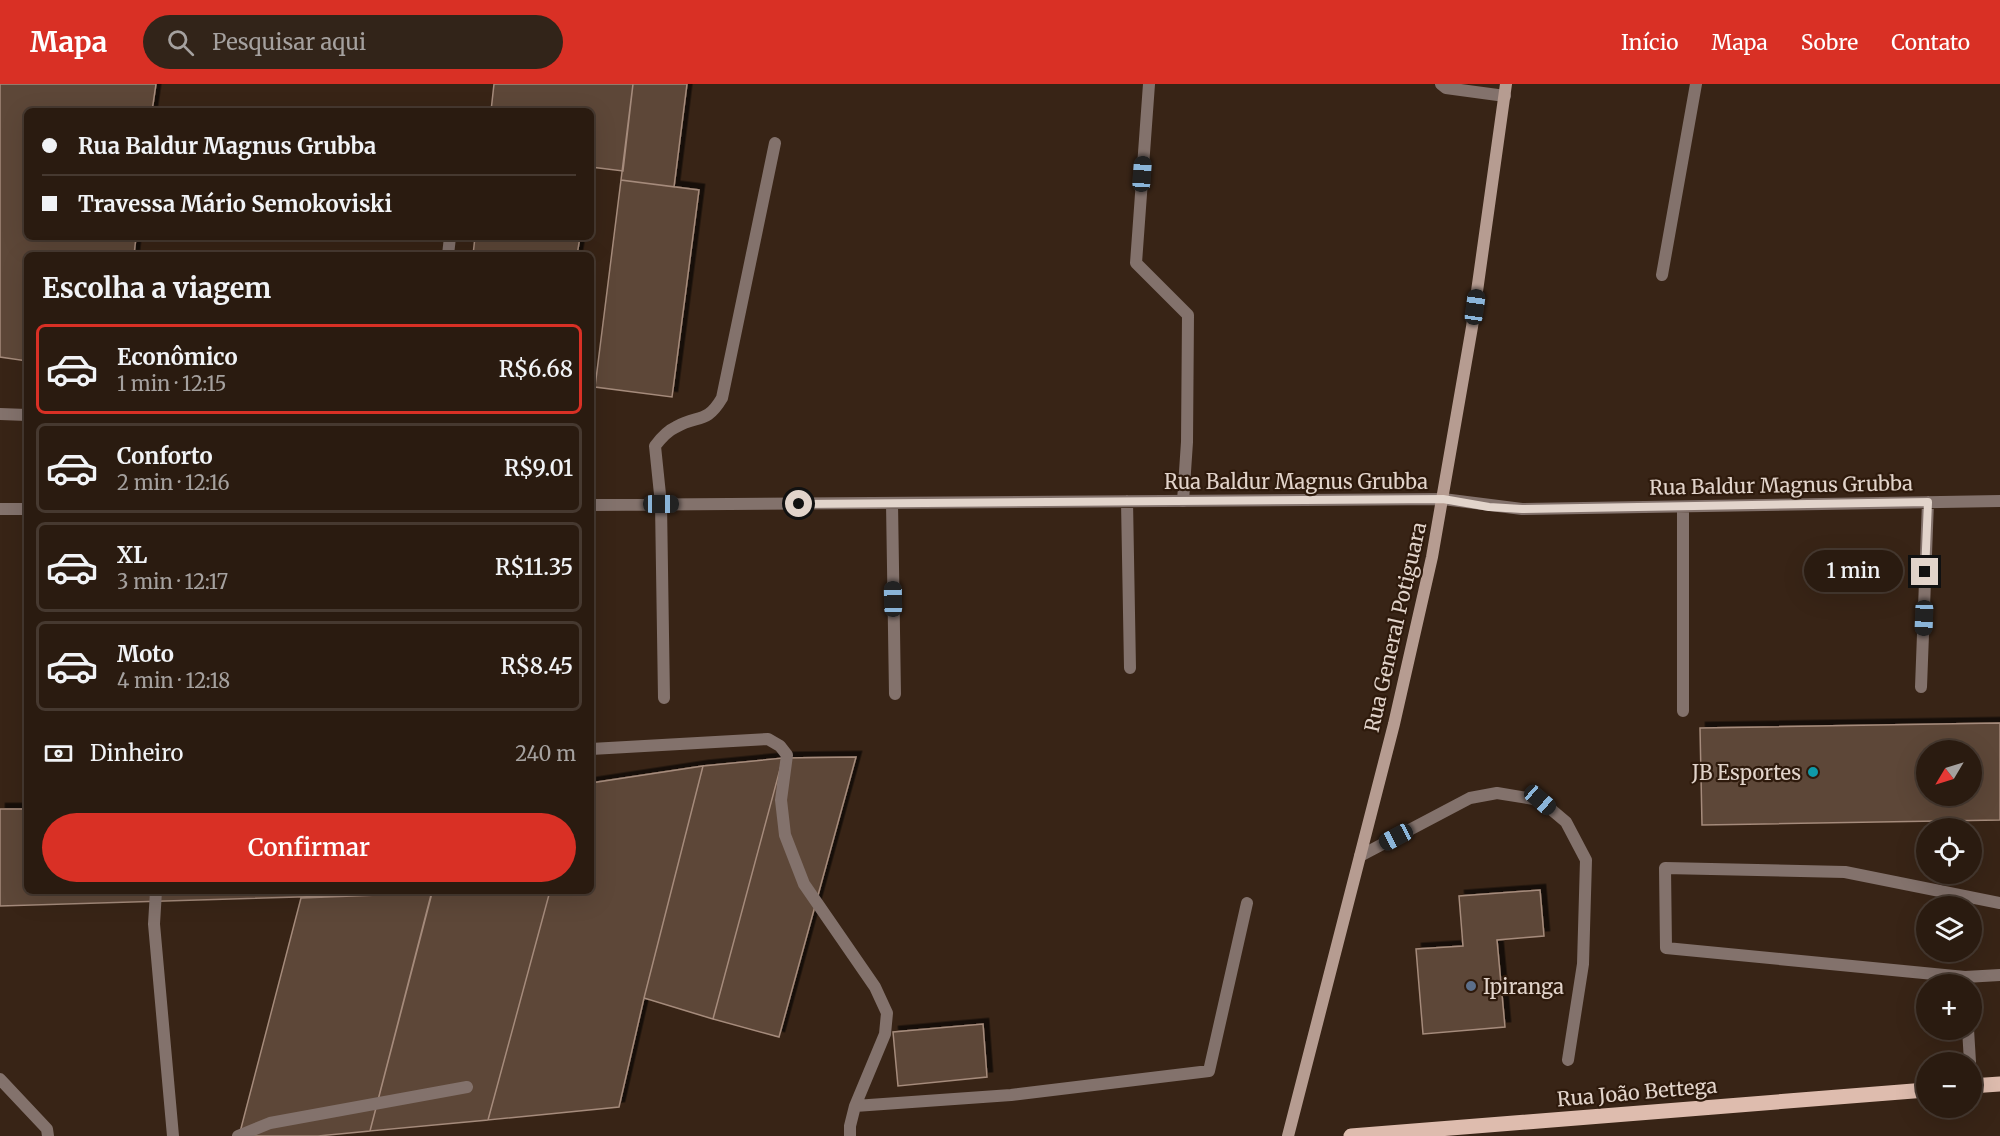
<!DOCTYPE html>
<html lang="pt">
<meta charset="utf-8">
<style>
:root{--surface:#2a1b10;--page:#322419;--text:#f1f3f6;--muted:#a5a19f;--line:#463930;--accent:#d93025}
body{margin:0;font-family:Merriweather,serif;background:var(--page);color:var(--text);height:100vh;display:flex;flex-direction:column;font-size:22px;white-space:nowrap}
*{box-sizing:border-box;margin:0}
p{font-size:20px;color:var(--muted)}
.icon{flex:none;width:33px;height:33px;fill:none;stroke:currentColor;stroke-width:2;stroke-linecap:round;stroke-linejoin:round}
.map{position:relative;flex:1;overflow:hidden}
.details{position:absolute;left:24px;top:168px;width:570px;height:642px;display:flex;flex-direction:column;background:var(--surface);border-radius:9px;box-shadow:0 6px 24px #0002,0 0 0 2px var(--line)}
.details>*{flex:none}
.banner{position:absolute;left:24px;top:24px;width:570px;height:132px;border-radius:9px;box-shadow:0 6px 24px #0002,0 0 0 2px var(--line);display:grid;align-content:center;height:132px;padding:0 18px;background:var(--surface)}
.needle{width:39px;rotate:232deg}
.tools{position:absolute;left:1916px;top:656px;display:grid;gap:12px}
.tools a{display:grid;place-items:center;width:66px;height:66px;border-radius:50%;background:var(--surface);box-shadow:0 6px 24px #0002,0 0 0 2px var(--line);font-size:30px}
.end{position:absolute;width:27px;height:27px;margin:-14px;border:8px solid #e2d4cb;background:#111;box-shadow:0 0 0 3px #111}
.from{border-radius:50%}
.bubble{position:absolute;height:42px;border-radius:21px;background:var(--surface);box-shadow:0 6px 24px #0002,0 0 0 2px var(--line);font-size:20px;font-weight:600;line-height:42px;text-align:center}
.car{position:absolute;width:18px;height:36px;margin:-18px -9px;border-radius:8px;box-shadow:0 0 4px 2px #0007;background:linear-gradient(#222 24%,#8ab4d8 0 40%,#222 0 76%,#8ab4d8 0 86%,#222 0)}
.banner b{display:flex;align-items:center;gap:21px;height:57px;font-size:22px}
.banner b+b{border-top:2px solid var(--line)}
.banner i{width:15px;height:15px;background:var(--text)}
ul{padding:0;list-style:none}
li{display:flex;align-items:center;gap:18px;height:90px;margin:0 12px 9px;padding:0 6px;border:3px solid var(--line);border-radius:9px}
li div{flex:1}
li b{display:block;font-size:22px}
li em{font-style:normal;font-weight:600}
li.selected{border-color:var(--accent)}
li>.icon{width:54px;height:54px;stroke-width:1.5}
h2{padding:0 18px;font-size:27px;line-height:72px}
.pay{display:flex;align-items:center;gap:15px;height:66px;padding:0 18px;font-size:22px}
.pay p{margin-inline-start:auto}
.primary-button{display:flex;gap:12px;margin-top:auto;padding:12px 18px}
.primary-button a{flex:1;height:69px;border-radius:36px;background:var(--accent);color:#fff;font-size:24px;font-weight:600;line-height:69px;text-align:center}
header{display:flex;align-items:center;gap:36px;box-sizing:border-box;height:84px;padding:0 30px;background:var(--accent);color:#fff}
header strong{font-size:28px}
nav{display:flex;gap:33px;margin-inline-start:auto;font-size:21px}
.search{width:420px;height:54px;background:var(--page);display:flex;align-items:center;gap:15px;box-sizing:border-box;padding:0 21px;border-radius:33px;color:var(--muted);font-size:22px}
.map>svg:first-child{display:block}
</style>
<header>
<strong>Mapa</strong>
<div class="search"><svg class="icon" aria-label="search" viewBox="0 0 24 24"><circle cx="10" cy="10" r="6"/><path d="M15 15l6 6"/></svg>Pesquisar aqui</div>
<nav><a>Início</a><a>Mapa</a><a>Sobre</a><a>Contato</a></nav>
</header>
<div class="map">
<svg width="2000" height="1052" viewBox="0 0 2000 1052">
<defs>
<filter id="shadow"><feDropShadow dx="5.5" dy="-5.5" stdDeviation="0" flood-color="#0009"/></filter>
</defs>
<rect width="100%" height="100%" fill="#382416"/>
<path fill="#5d4638" stroke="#a58b7b" stroke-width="1.5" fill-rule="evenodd" filter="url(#shadow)" d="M0,0H156L152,27H27V153H136L134,171H27V277L0,273Z
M494,0H633L623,87L591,83V27H491Z
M633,0H687L674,103L621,96Z
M621,96L699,106L672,313L595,303Z
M475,153H580L577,171H473Z
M2000,639V736L1702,741L1700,644ZM1926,666H1971V711H1926Z
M856,673L779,953L713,935L783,674Z
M783,674L713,935L644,914L703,682Z
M703,682L644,914L619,1023L488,1036L550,807H591V699Z
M0,725H27V807H432V809L0,822Z
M1540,806L1544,852L1497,856L1505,943L1423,950L1416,865L1463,862L1459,812Z
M432,807H550L488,1036L370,1047Z
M432,809L370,1047L318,1052H239L301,814Z
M983,940L987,993L898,1002L893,948Z"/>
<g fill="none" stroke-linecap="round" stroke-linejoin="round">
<path stroke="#83726c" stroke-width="12" d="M1149,0L1136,179L1188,231L1187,358L1183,417
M1441,0L1446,4L1505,12
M448,171L450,153
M1662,191L1696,0
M0,330L27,331
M661,420L655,362C661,354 667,347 676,343C698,330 706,341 722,314L775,59
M591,665L768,655L780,662L787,671L781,716L785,751L804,800L875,903L887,929L885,950L855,1022
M1360,772L1470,714L1497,709L1540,716L1566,738L1586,776L1583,880L1568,976
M156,807L154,840L173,1052
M2000,819L1845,788L1665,784L1666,864L1965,893L2000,891
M1968,945L1970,978
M0,995L47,1045L48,1052
M238,1052L270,1039L467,1003
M850,1052V1042L855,1022L1011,1011L1209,987L1247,819"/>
<path stroke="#83726c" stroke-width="12" d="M1127,417L1130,584
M892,419L895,610
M661,420L664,614
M591,421L1443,415L1522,425L2000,417
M1683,423V627
M0,425H27
M1921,603L1928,418"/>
<path stroke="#b69c91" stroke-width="12" d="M1288,1052L1394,640L1432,473L1472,243L1506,0"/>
<path stroke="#debcae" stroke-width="15" d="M1971,1002L2000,1000
M1351,1052L1926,1006"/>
</g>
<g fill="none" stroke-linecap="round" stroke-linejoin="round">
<path stroke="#e2d4cb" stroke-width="8" d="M799,420L1443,415L1489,423L1522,425L1928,418L1925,488"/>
</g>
<circle fill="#0f9aa8" stroke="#2e1a0c" stroke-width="2" cx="1813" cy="688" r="6"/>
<circle fill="#5c6f8a" stroke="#2e1a0c" stroke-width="2" cx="1471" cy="902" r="6"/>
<g text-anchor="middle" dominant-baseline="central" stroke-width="4.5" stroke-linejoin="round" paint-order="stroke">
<g font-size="20" fill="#e2d4cb" stroke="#2e1a0c">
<text x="1296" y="397">Rua Baldur Magnus Grubba</text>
<text transform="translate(1781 401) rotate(-1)">Rua Baldur Magnus Grubba</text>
<text transform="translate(1395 543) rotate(-77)">Rua General Potiguara</text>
<text transform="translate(1637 1008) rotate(-5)">Rua João Bettega</text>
</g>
<g font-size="20" fill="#e2d4cb" stroke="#2e1a0c" text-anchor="end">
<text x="1801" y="688">JB Esportes</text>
<text x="1483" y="902" text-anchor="start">Ipiranga</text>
</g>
</g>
</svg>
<div class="tools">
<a><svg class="needle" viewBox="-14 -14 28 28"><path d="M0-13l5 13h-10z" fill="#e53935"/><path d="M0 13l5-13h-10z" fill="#a5a19f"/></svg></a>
<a><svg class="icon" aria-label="locate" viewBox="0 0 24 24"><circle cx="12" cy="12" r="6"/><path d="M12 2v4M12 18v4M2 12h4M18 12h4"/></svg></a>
<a><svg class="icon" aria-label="layers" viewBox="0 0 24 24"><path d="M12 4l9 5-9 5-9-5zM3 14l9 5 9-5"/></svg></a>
<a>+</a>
<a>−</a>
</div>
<i class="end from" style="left:799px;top:420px"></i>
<i class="end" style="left:1925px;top:488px"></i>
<div class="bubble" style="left:1804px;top:466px;width:99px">1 min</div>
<i class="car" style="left:1142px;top:90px;rotate:4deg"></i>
<i class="car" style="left:1475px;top:223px;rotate:8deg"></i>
<i class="car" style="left:661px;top:420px;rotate:90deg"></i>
<i class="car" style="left:893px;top:515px;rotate:359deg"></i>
<i class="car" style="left:1924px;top:534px;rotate:182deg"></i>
<i class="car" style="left:1540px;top:716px;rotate:131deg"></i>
<i class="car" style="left:1396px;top:753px;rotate:242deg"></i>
<div class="banner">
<b><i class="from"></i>Rua Baldur Magnus Grubba</b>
<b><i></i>Travessa Mário Semokoviski</b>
</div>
<section class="details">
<h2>Escolha a viagem</h2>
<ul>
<li class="selected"><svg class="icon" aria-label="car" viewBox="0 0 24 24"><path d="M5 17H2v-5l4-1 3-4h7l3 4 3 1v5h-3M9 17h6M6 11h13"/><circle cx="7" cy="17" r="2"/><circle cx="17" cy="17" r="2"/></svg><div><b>Econômico</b><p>1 min · 12:15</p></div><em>R$6.68</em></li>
<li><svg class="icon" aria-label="car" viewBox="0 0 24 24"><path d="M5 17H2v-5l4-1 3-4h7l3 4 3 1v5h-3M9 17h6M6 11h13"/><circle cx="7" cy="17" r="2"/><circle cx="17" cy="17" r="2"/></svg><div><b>Conforto</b><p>2 min · 12:16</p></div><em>R$9.01</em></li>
<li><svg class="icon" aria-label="car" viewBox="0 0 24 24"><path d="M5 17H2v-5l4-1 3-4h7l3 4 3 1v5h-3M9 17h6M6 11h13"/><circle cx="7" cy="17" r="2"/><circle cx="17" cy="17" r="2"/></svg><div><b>XL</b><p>3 min · 12:17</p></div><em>R$11.35</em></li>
<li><svg class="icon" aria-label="car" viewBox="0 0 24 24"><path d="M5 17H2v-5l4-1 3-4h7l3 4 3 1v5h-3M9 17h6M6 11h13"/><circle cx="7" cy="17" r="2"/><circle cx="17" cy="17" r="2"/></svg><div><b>Moto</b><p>4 min · 12:18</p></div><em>R$8.45</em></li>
</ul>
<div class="pay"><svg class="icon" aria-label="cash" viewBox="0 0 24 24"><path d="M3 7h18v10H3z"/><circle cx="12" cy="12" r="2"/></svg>Dinheiro<p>240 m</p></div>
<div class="primary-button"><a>Confirmar</a></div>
</section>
</div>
